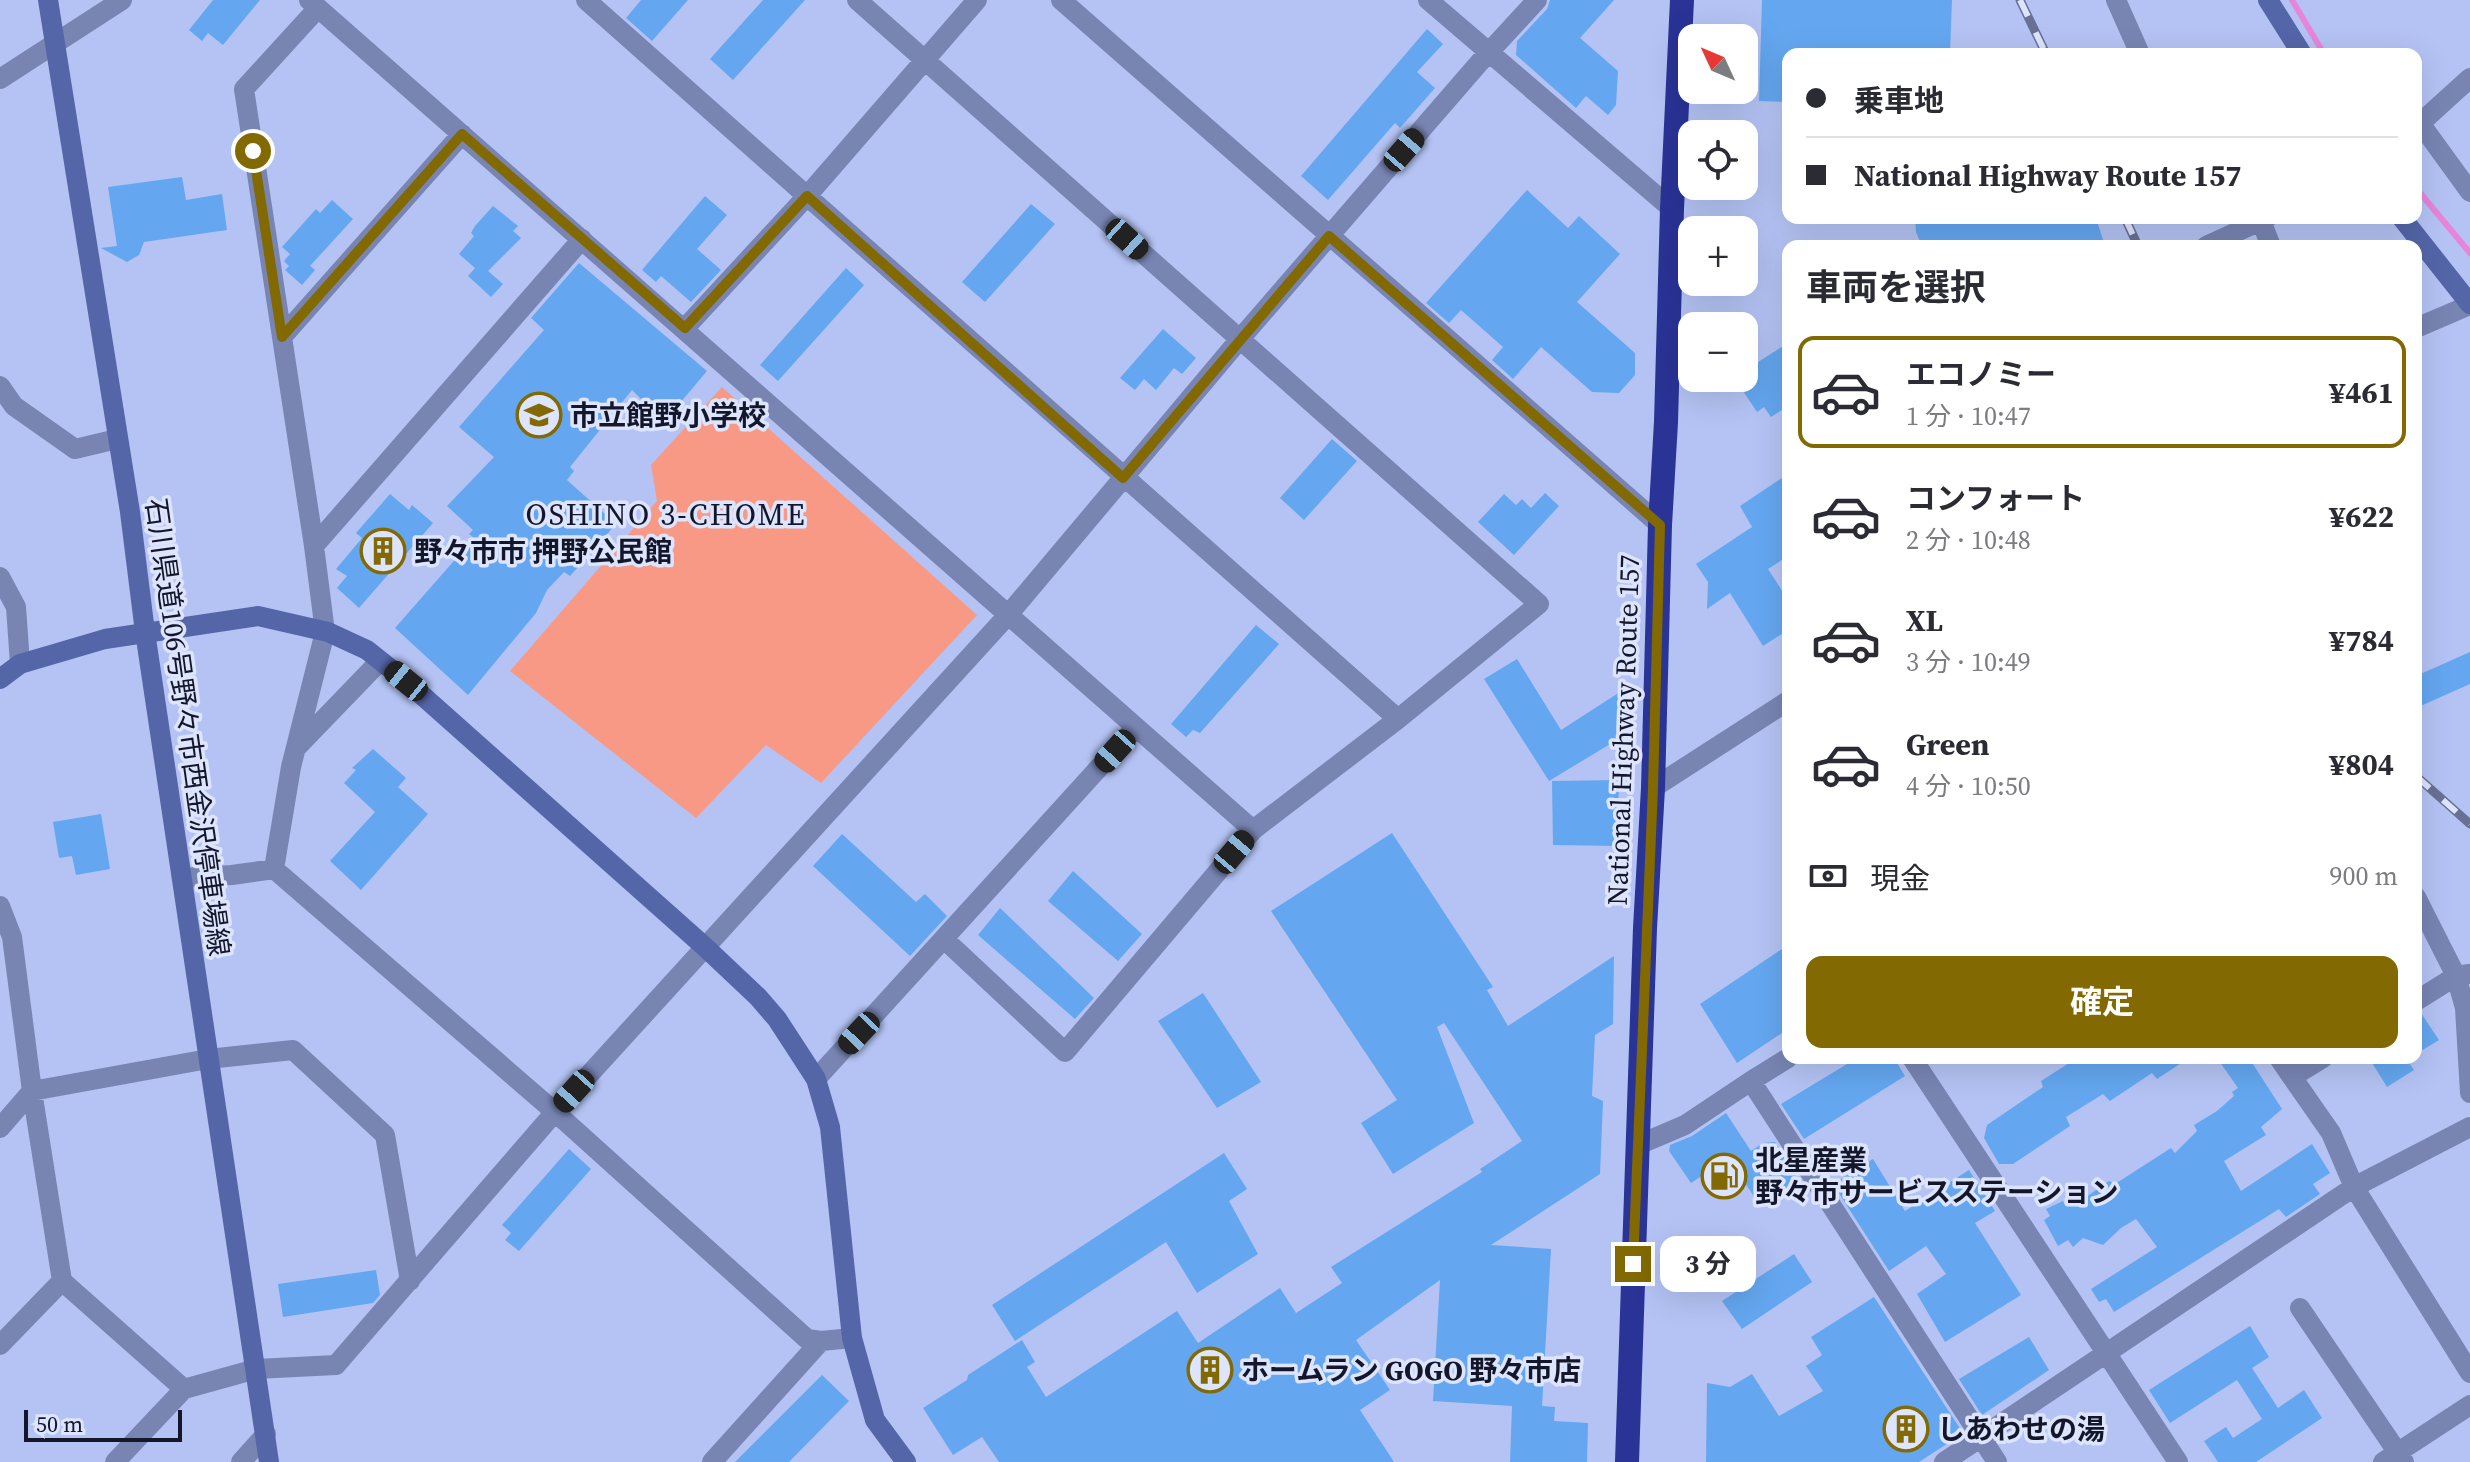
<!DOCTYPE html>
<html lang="ja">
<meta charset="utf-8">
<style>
:root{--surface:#fff;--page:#f7f7f7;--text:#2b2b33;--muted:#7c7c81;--line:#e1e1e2;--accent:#826901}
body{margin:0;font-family:"Source Serif 4","Noto Sans JP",serif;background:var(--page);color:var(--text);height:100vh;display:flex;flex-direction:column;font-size:30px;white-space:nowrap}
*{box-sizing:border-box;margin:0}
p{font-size:26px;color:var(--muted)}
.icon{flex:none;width:44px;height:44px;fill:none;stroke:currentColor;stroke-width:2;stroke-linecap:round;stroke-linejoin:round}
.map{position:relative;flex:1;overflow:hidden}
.drawer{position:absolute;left:1782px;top:240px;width:640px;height:824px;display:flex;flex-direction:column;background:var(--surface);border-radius:16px;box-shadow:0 8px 32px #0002}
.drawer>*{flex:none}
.top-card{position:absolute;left:1782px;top:48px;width:640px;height:176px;border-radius:16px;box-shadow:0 8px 32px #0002;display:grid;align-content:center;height:176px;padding:0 24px;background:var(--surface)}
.needle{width:52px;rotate:314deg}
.tools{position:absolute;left:1678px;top:24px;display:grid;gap:16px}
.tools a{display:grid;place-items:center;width:80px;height:80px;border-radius:16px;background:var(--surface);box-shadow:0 8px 32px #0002;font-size:40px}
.scale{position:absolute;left:24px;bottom:20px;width:158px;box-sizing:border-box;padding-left:8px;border:4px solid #131729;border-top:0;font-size:22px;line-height:28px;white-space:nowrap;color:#131729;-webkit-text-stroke:6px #dce4fe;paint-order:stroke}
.end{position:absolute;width:36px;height:36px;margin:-18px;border:10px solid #826901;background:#fff;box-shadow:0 0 0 4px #fff}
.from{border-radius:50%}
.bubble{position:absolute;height:56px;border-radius:16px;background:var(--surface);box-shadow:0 8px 32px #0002;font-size:26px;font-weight:700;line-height:56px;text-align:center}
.car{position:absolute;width:24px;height:48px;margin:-24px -12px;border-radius:10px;box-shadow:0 0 6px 2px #0007;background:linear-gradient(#222 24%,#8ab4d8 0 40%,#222 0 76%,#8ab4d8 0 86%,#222 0)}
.top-card b{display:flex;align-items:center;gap:28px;height:76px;font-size:30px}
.top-card b+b{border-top:2px solid var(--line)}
.top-card i{width:20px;height:20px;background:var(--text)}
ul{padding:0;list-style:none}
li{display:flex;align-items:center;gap:24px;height:112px;margin:0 16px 12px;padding:0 8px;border:4px solid transparent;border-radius:16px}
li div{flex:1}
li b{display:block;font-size:30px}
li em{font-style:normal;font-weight:700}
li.current{border-color:var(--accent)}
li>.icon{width:72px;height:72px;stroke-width:1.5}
h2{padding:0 24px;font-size:36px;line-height:96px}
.pay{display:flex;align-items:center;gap:20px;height:88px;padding:0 24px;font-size:30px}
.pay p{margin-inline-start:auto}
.primary-button{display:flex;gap:16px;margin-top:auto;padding:16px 24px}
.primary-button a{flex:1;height:92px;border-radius:16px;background:var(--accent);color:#fff;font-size:32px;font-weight:700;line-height:92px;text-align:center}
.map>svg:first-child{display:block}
</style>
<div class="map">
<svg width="2470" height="1462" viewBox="0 0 2470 1462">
<rect width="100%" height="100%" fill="#b4c3f4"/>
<path fill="#f89986" d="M722,387L977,615L821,783L766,745L696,818L510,671L657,501L651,465Z"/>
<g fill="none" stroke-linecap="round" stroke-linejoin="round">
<path stroke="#e785da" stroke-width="6" d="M2292,0L2324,54
M2416,188L2470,253"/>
</g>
<path fill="#64a7f0" d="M213,0H260L223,45L208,33L202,41L189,30Z
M641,0H688L652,41L626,18Z
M763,0H805L733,80L710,59Z
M1550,0H1614L1580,38L1618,71L1616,105L1608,115L1586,96L1576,108L1516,55L1517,41L1547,9Z
M1762,0H1952L1950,54H1788V102L1759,101Z
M1427,29L1443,44L1417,72L1435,88L1400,128L1395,123L1328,200L1301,176Z
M182,177L186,200L222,194L227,230L144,242L139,255L127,262L101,248L117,246L108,187Z
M1527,190L1568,228L1579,216L1620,254L1577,302L1635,353V375L1619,393L1592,392L1541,347L1513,379L1492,360L1503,347L1461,310L1449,323L1426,303Z
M705,196L727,215L697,249L721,270L691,302L661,276L656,282L642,270Z
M332,200L353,219L310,266L315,270L302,285L285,270L289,266L284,261L290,254L282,247L316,209L320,213Z
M1031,204L1055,224L985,302L962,282Z
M493,206L518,226L513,231L521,238L488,271L503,284L491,297L468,276L475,268L459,254L474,236L471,233L475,226Z
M1915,218H2096L2105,246H1922L1916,232Z
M579,263L707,371L664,422L632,390L570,467L574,471L567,480L616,524L570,576L564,572L547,590L536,613L468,695L395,628L474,538L469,534L473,530L447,506L494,457L459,427L544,330L531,318Z
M846,268L864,285L778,381L760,365Z
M1163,329L1196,358L1182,374L1174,368L1156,390L1144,379L1135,390L1120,378Z
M1788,343V406L1771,417L1764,407L1757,412L1743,391L1751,386L1744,371Z
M1332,439L1357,461L1304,520L1280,498Z
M1788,474V556L1768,569L1788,600V630L1763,646L1730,593L1707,609L1708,582L1696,564L1752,527L1740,506Z
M1545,493L1559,506L1514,555L1478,522L1504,494L1516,505L1522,499L1531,508Z
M390,494L409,510L412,505L433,523L359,608L337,588L347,576L336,569L362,538L356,533Z
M1256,625L1279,644L1200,733L1193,730L1186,737L1171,724Z
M2470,652V684L2416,708V676Z
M1517,659L1561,730L1623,690L1620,738L1549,781L1484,679Z
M373,749L406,778L398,787L428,814L361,890L330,861L375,812L344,783L356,770L352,768Z
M1619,780L1617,846L1553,845L1552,781Z
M101,814L110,869L76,875L72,856L59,858L53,822Z
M1392,833L1493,987L1487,990L1508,1026L1614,956L1613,1024L1595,1035L1592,1096L1603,1101L1600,1174L1491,1245L1551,1249L1542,1406L1555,1407L1554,1421L1588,1423L1587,1462H1510L1512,1406L1433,1401L1440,1280L1356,1340L1390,1390L1360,1410L1394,1462H999L982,1437L953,1455L923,1408L967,1380L968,1375L1022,1340L1035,1362L1027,1367L1046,1397L1177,1311L1198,1343L1280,1288L1296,1313L1342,1283L1331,1267L1482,1172L1480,1169L1522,1141L1444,1023L1437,1027L1474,1123L1393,1174L1361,1123L1397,1100L1271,911Z
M842,834L916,902L925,894L947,916L910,956L813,866Z
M1073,871L1142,934L1118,961L1048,901Z
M1000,908L1094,998L1075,1019L978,935Z
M1788,945V1029L1737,1063L1700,1004Z
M1203,993L1261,1082L1217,1108L1158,1021Z
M2421,1013L2439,1040L2416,1054V1014Z
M1857,1058H1894L1905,1076L1804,1139L1781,1104Z
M2077,1058H2189L2157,1079L2152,1073L2110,1101L2103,1094L2066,1117L2070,1126L2013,1164H1999L1984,1138L1987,1125L2043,1087L2041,1081Z
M2217,1058H2249L2282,1109L2261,1127L2266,1135L2224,1161L2241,1191L2312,1144L2330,1173L2313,1184L2320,1194L2286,1217L2279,1209L2114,1312L2106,1299L2099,1302L2091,1289L2157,1247L2136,1219L2121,1228L2103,1245L2083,1238L2073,1247L2068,1240L2058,1246L2044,1220L2050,1216L2046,1209L2063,1201L2065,1205L2073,1200L2076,1204L2109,1181L2115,1184L2171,1148L2175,1153L2197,1131L2194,1125L2217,1111L2234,1096L2232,1092L2238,1088Z
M2369,1058H2406L2414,1070L2387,1087Z
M1726,1113L1751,1151L1763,1143L1775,1142L1798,1180L1760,1206L1729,1158L1691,1183L1669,1151L1670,1145L1692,1136Z
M569,1149L591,1169L519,1251L505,1240L511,1233L502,1225Z
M1224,1153L1247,1189L1229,1201L1258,1254L1197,1293L1166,1242L1015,1341L992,1305Z
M1873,1159L1905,1211L1969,1170L1995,1211L1975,1223L2021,1295L1945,1342L1917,1294L1946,1274L1926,1246L1889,1271L1833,1184Z
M1794,1254L1812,1282L1742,1329L1722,1301Z
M376,1270L380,1295L373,1303L283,1317L278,1284Z
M1874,1297L1961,1430L1957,1433L1959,1436L1919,1462H1706L1707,1383L1730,1387L1752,1374L1779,1416L1823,1391L1806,1366L1822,1355L1811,1337Z
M2250,1326L2269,1357L2252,1368L2278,1408L2304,1390L2322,1418L2256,1462H2218L2204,1441L2226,1427L2233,1438L2262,1419L2237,1380L2170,1423L2149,1390Z
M2029,1337L2049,1370L1982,1415L1959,1379Z
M822,1375L849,1401L789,1462H735Z"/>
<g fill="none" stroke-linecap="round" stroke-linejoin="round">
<path stroke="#7885b3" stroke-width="20" d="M309,0L1253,830L1398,719L1539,604L857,0
M586,0L807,196L977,0
M1061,0L1660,525
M1428,0L1672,209
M2116,0L2140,54
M0,79L122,0
M2420,123L2470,192
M2416,127L2470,78
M2261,221L2271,246
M2206,246L2267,218
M685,328L807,196L1398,719
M2416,328L2470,305
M282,337L462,134
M0,386L14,406L75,449L117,439
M314,546L244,89L318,8
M0,577L16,607L20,664
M297,747L380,661
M1653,788L1788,701
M274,869L291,767L325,632L314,546L582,239
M182,878L232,875L274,869L555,1112L807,1339L821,1341L852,1338
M2416,897L2456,976L2465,1008L2470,1093
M0,906L12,937L32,1091L62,1281L0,1345
M944,939L1065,1052L1253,830
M2416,1001L2456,976L2469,974
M1788,1058L1751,1081L1997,1462
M1912,1058L2178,1462
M2279,1058L2292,1077L2323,1058
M2292,1077L2331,1133L2354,1187L2470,1373
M816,1079L1136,727
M0,1128L32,1091L208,1059L293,1050L385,1135L410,1281
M1638,1145L1685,1125L1751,1081
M62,1281L184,1389L256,1369L336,1365L555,1112L1008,615L1240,339L1479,63L1537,0
M2300,1308L2404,1462
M115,1462L184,1389
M241,1462L266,1434
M712,1462L821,1341
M1944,1462L2354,1187L2470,1127
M2383,1462L2470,1405"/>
<path stroke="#5465a8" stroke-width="20" d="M48,0L130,512L145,632L269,1462
M2268,0L2302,54
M2402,218L2470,304
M0,679L20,664L105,639L258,616L328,632L367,650L406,681L705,947L758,997L777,1019L816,1079L830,1127L852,1338L875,1420L906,1462"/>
<path stroke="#2a3396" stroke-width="24" d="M1627,1462L1645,928L1653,788L1660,525L1666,422L1672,209L1682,0"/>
<g stroke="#687194" stroke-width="9">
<path id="rail" d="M2020,0L2046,54
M2125,218L2138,246
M2416,776L2470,824"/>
</g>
<use href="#rail" stroke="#dce4fe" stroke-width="6" stroke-dasharray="18" stroke-linecap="butt"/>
</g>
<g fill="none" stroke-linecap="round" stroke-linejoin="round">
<path stroke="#826901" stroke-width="10" d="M253,151L282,337L462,134L685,328L807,196L1123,478L1329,236L1660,525L1653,788L1633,1264"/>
</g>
<defs>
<g id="school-ring" transform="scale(2.3)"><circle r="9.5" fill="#dce4fe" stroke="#826901" stroke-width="1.5"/><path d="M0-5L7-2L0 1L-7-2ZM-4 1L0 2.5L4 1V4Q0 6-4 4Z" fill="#826901"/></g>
<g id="building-ring" transform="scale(2.3)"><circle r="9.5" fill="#dce4fe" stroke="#826901" stroke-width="1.5"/><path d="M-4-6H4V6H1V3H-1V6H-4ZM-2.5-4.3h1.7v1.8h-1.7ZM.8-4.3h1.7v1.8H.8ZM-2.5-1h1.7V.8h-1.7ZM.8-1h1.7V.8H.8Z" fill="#826901"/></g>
<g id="fuel-ring" transform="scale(2.3)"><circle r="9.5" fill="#dce4fe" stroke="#826901" stroke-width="1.5"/><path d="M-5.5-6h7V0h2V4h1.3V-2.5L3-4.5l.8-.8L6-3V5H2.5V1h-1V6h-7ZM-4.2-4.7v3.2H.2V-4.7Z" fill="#826901"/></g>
</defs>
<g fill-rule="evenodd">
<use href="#school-ring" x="539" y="415"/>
<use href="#building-ring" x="383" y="551"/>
<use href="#fuel-ring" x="1724" y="1176"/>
<use href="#building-ring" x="1210" y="1370"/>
<use href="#building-ring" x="1906" y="1429"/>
</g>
<g text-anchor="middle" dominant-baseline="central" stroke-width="7" stroke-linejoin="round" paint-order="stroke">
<g font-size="28" font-weight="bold" fill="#131729" stroke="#dce4fe" text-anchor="start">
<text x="570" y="415">市立館野小学校</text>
<text x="414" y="551">野々市市 押野公民館</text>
<text x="1755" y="1160">北星産業<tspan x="1755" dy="32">野々市サービスステーション</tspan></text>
<text x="1241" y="1370">ホームラン GOGO 野々市店</text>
<text x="1937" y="1429">しあわせの湯</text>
</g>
<g font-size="28" fill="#131729" stroke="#dce4fe">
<text transform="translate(188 727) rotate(82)">石川県道106号野々市西金沢停車場線</text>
<text transform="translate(1623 730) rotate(-88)">National Highway Route 157</text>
</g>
<g font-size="30" letter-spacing="2" fill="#131729" stroke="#dce4fe">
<text x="666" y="514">OSHINO 3-CHOME</text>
</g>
</g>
</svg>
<div class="tools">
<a><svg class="needle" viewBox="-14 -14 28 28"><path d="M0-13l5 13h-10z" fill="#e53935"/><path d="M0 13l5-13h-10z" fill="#7c7c81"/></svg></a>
<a><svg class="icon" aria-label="locate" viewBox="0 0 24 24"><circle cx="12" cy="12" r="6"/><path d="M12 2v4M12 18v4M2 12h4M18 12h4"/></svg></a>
<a>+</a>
<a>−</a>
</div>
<div class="scale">50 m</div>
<i class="end from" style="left:253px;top:151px"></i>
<i class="end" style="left:1633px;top:1264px"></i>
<div class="bubble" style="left:1660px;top:1236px;width:96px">3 分</div>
<i class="car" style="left:1404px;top:150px;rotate:41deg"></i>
<i class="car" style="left:1127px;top:239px;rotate:132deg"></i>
<i class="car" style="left:406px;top:681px;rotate:309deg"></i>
<i class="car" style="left:1115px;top:751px;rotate:222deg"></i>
<i class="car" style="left:1234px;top:852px;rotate:40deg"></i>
<i class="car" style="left:859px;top:1033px;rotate:223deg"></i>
<i class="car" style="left:574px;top:1091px;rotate:222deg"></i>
<div class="top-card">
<b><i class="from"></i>乗車地</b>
<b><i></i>National Highway Route 157</b>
</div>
<section class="drawer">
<h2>車両を選択</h2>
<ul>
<li class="current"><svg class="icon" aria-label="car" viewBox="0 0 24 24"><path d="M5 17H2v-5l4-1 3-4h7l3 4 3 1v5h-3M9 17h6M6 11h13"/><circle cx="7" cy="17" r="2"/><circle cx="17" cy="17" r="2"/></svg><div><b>エコノミー</b><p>1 分 · 10:47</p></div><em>¥461</em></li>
<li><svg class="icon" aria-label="car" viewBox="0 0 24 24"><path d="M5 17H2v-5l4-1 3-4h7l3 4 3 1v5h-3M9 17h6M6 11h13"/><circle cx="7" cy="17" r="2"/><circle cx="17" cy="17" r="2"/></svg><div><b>コンフォート</b><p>2 分 · 10:48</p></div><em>¥622</em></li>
<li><svg class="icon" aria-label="car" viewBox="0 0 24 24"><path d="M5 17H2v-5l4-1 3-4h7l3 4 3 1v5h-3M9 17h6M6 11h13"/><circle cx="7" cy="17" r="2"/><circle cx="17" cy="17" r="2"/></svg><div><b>XL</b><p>3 分 · 10:49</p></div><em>¥784</em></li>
<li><svg class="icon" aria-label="car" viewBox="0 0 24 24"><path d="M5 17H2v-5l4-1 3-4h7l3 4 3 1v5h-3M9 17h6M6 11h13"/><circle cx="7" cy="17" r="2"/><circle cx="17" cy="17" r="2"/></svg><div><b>Green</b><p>4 分 · 10:50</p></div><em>¥804</em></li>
</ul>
<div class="pay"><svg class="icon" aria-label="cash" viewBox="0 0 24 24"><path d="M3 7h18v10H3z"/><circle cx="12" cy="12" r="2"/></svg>現金<p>900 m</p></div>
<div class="primary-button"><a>確定</a></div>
</section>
</div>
